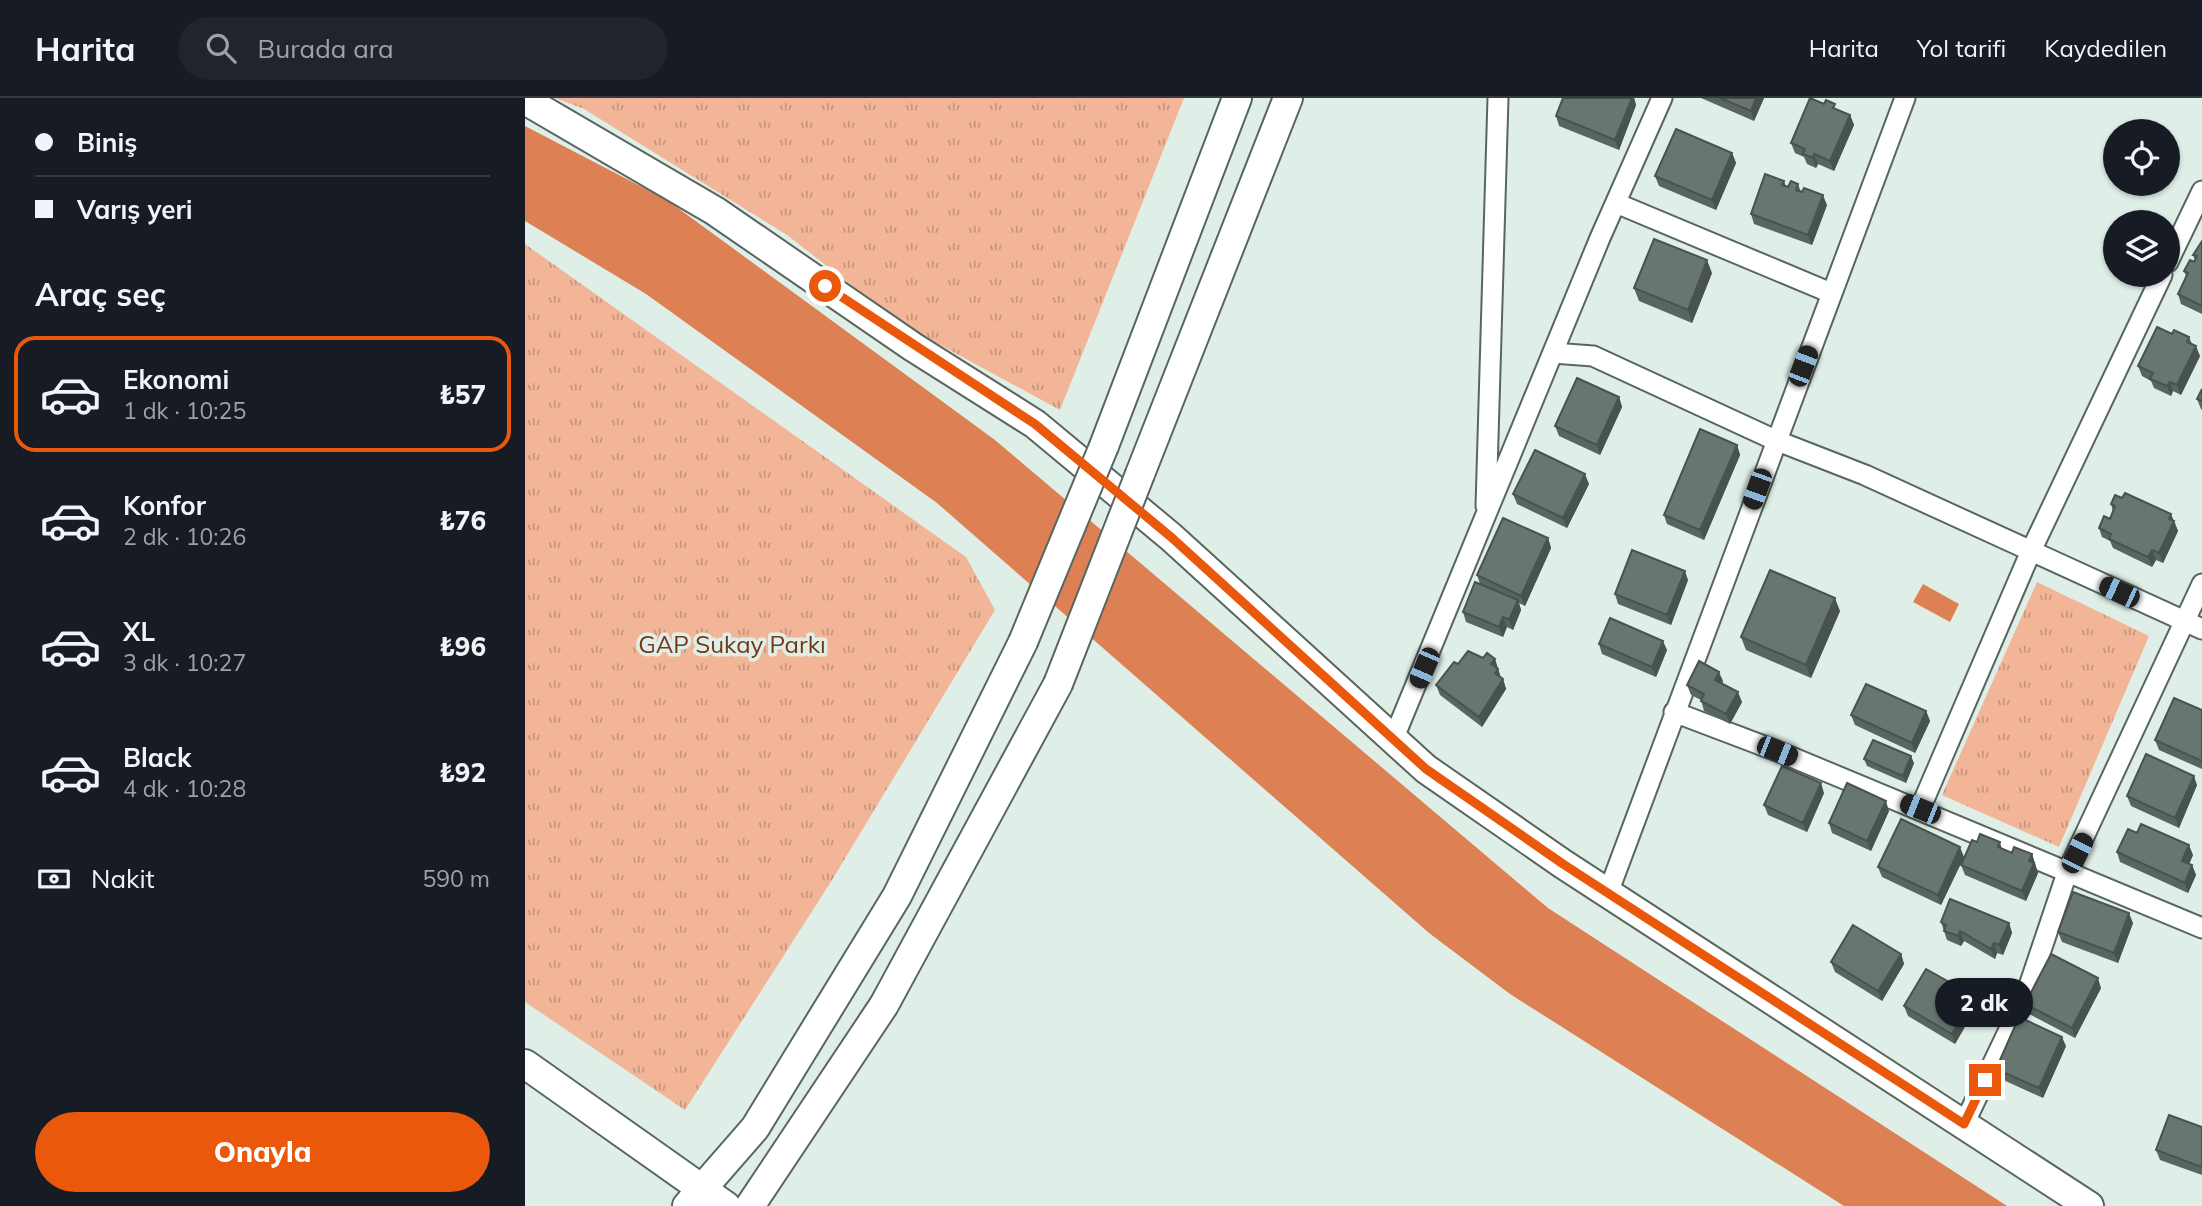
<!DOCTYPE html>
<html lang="tr">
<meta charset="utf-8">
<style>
:root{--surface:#171b24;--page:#20242c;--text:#f1f3f6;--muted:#9ea1a6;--line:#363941;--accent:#ea580c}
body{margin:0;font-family:Mulish,sans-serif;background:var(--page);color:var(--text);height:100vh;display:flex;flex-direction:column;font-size:26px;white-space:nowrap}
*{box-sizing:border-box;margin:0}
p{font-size:23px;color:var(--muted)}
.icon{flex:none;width:38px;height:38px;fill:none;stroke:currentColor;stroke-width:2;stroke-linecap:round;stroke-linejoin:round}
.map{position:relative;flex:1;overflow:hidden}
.details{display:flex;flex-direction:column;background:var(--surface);width:525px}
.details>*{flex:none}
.hud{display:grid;align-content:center;height:154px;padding:0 35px;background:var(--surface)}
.controls{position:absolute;left:1578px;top:21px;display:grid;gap:14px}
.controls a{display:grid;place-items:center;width:77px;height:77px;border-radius:50%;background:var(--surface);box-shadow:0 2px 5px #0004;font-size:35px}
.end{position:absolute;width:32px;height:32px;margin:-16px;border:9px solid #ea580c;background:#fff;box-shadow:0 0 0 4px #fff}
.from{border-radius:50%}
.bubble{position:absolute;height:49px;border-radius:24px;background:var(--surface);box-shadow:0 2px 5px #0004;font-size:23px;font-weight:800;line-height:49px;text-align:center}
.car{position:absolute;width:21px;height:42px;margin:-21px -10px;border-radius:9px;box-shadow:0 0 5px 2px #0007;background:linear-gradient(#222 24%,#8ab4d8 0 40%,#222 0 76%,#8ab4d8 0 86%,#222 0)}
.hud b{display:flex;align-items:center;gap:24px;height:66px;font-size:26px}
.hud b+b{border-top:2px solid var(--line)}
.hud i{width:18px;height:18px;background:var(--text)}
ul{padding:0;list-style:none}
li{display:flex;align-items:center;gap:21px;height:116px;margin:0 14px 10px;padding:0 21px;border:4px solid transparent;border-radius:21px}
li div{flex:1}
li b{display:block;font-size:26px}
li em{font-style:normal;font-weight:800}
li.on{border-color:var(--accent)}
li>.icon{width:63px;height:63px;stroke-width:1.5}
h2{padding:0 35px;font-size:32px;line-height:84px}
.pay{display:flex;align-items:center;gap:18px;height:77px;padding:0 35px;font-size:26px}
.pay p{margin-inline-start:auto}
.button{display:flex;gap:14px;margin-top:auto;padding:14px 35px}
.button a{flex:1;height:80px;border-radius:42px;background:var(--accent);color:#fff;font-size:28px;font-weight:800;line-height:80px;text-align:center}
header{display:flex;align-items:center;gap:42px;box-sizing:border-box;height:98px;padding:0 35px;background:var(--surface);border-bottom:2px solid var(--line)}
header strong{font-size:33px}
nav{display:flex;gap:38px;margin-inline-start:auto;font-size:24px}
.search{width:490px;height:63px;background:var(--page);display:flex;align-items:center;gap:18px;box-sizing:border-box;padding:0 24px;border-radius:38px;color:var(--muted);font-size:26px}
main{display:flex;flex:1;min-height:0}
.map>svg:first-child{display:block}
</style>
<header>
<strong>Harita</strong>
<div class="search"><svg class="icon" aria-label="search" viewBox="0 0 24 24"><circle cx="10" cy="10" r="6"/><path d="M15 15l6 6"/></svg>Burada ara</div>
<nav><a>Harita</a><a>Yol tarifi</a><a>Kaydedilen</a></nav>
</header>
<main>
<section class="details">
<div class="hud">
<b><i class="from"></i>Biniş</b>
<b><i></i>Varış yeri</b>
</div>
<h2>Araç seç</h2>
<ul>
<li class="on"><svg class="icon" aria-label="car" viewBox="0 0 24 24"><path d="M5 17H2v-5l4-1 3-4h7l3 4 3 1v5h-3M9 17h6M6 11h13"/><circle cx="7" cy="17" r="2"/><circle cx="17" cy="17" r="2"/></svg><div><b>Ekonomi</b><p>1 dk · 10:25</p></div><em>₺57</em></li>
<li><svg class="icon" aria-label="car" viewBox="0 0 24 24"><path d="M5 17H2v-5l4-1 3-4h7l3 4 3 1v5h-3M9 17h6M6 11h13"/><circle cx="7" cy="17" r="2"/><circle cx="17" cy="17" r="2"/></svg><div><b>Konfor</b><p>2 dk · 10:26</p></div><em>₺76</em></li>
<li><svg class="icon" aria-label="car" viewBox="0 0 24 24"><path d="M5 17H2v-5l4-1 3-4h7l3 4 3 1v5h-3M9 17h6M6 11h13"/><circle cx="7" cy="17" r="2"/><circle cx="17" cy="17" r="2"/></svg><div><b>XL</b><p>3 dk · 10:27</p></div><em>₺96</em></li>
<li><svg class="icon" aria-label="car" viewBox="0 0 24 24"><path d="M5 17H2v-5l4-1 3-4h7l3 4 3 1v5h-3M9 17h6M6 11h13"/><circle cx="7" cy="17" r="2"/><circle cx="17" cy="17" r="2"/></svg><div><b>Black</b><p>4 dk · 10:28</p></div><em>₺92</em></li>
</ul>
<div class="pay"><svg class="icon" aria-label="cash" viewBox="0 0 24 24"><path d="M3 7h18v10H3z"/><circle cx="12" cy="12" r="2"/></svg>Nakit<p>590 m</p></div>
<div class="button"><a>Onayla</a></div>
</section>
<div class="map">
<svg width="1677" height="1108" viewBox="0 0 1677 1108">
<defs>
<pattern id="park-tufts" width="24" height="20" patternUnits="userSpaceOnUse" patternTransform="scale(1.75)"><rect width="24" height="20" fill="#f3b598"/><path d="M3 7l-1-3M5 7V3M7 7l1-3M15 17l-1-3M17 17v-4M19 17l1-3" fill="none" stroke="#c6957d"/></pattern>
</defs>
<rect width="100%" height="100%" fill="#dfefe8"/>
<path fill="url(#park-tufts)" d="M30,0H659L535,312L375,225L262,137L59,11Z
M0,146L441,459L470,512L307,782L160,1012L0,904Z
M1512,484L1624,538L1534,749L1417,697Z"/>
<path fill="#dd8155" d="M0,28L142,102L470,342L1023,810L1482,1108H1319L985,896L904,835L412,405L121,196L0,123Z
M1398,486L1434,506L1425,524L1388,504Z"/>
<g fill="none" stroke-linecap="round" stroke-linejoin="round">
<g stroke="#586660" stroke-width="23">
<path id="street" d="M1091,105L1306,195
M1643,164L1677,93
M1028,255L1068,258L1250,342L1340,377L1677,531
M961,408L973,0
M1149,614L1252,653L1677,830
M868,642L1075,140L1137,0
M1395,711L1506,453L1637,177
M1083,795L1380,0
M1439,1026L1502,894L1542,775L1677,486"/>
</g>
<g stroke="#586660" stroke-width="32">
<path id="secondary" d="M0,2L190,113L388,249L510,326L646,439L901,671L1038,766L1564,1108
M579,348L712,0
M615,376L763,0
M0,966L201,1108
M162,1108L230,1030L372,798L498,544
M225,1108L359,907L533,586"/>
</g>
<use href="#street" stroke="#fff" stroke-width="19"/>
<use href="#secondary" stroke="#fff" stroke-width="28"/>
<g stroke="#586660" stroke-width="32" stroke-linecap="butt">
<path id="secondary-bridge" d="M498,544L579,348
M533,586L615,376"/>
</g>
<use href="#secondary-bridge" stroke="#fff" stroke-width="28"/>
</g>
<path fill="#596560" d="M1038,0H1109L1111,7L1094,52L1034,28L1031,18Z
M1176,0H1239L1229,23Z
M1312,12L1325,17L1329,27L1309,73L1293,66L1291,70L1282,66L1279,59L1270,55L1266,45Z
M1207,55L1211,65L1191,112L1134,88L1130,78Z
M1259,83L1261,88L1263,89L1273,86L1276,94L1302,107L1287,147L1229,126L1226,116Z
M1677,143V216L1656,206L1653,196L1661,178L1659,173L1669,164L1670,162L1668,157Z
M1187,175L1167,225L1114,203L1109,190Z
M1647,236L1664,239L1667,246L1675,258L1656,297L1648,293L1646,298L1629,290L1626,283L1617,278L1613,268Z
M1677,291V312L1676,311L1672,301Z
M1094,299L1097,309L1075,357L1034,338L1030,328Z
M1212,347L1215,357L1179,442L1142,426L1139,417Z
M1064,386L1042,430L992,406L988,396Z
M1586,406L1649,423L1653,433L1638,465L1631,462L1627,469L1588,450L1585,443L1577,439L1574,430L1585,421L1588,413Z
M1023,440L1026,450L1000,508L994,505L996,512L988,532L982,529L978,539L941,524L938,514L955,486L952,477Z
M1163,482L1146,527L1093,506L1090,496Z
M1315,513L1286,580L1221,552L1216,539Z
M1074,546L1142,552L1131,579L1077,556Z
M958,560L970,561L976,580L978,581L981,591L957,629L915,597L911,587L933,566Z
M1198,583L1197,586L1217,604L1205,626L1179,613L1176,602L1166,597L1162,587Z
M1677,612V671L1634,652L1630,642Z
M1401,613L1405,623L1390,655L1330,627L1326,617Z
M1339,661L1389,665L1381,685L1342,668Z
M1672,687L1654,730L1606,708L1602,698Z
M1299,695L1282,734L1243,717L1239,707Z
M1364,713L1346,753L1307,735L1304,725Z
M1452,744H1475L1477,751L1487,755L1507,756L1513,775L1501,803L1440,777L1436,767Z
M1592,754L1668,757L1664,766L1667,767L1671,777L1663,795L1595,764Z
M1439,759L1416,807L1357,779L1353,769Z
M1416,824L1484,825L1487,835L1478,857L1472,855L1470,861L1439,843L1436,848L1422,842Z
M1608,825L1593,865L1537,844L1533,834Z
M1376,856L1379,866L1357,903L1310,874L1306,864Z
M1576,890L1550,940L1504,916L1500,906Z
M1379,908H1452L1430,946L1383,918Z
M1541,948L1518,1000L1474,980L1471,971Z
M1677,1029V1077L1635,1062L1631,1052Z"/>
<path fill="#49534e" d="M1107,0H1109L1111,7L1094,52L1090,42Z
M1231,0H1239L1229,23L1226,13Z
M1325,17L1329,27L1309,73L1305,63Z
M1207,55L1211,65L1191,112L1187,102Z
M1289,56L1293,66L1291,70L1288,60Z
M1298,97L1302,107L1287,147L1283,137Z
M1182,162L1187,175L1167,225L1163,212Z
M1671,248L1675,258L1656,297L1652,287Z
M1645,284L1648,293L1646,298L1642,288Z
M1094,299L1097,309L1075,357L1072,347Z
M1212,347L1215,357L1179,442L1175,432Z
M1060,376L1064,386L1042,430L1038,420Z
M1646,416L1653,433L1638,465L1634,455Z
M1023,440L1026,450L1000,508L996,498Z
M1627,452L1631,462L1627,469L1623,459Z
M1160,473L1163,482L1146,527L1142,517Z
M1310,500L1315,513L1286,580L1281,567Z
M993,502L996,512L988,532L984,522Z
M978,519L982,529L978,539L974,529Z
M1138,543L1142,552L1131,579L1127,569Z
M970,561L976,581L973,585L966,566Z
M1194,574L1198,583L1194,592L1190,582Z
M978,581L981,591L957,629L954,619Z
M1213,594L1217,604L1205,626L1201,616Z
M1401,613L1405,623L1390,655L1387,645Z
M1386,658L1389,665L1381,685L1378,678Z
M1669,678L1672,687L1654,730L1650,720Z
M1296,685L1299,695L1282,734L1278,725Z
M1361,703L1364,713L1346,753L1342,743Z
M1664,747L1668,757L1661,773L1657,763Z
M1435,749L1439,759L1416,807L1413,797Z
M1507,756L1513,775L1501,803L1497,793L1504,763Z
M1667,767L1671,777L1663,795L1660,785Z
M1604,815L1608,825L1593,865L1589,855Z
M1484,825L1487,835L1478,857L1474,847Z
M1435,833L1439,843L1436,848L1433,838Z
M1469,845L1472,855L1470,861L1466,851Z
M1376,856L1379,866L1357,903L1353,893Z
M1573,880L1576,890L1550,940L1547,930Z
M1449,898L1452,908L1430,946L1427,936Z
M1537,939L1541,948L1518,1000L1514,990Z"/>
<path fill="#687670" stroke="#49534e" stroke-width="2" d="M1038,0H1107L1090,42L1031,18Z
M1195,0H1231L1226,13Z
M1285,0L1299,6L1301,2L1310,6L1308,10L1325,17L1305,63L1289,56L1288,60L1278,56L1280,51L1266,45Z
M1151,31L1207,55L1187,102L1130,78Z
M1240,76L1259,83L1257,87L1263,89L1266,83L1273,86L1271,92L1277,94L1279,90L1298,97L1283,137L1226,116Z
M1129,141L1182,162L1163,212L1109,190Z
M1677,143V208L1653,196L1663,175L1659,173L1665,162L1669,164L1672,158L1668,157Z
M1632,229L1647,236L1649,232L1664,239L1662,244L1671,248L1652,287L1645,284L1642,288L1625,281L1628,275L1613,268Z
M1052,280L1094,299L1072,347L1030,328Z
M1677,291V303L1672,301Z
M1175,331L1212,347L1175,432L1139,417Z
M1010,352L1060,376L1038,420L988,396Z
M1600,395L1646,416L1644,421L1649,423L1634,455L1627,452L1623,459L1584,441L1586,436L1574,430L1579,418L1585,421L1590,408L1586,406L1590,397L1597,400Z
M978,420L1023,440L996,498L952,477Z
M1107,452L1160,473L1142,517L1090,496Z
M1245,472L1310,500L1281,567L1216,539Z
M950,484L993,502L984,522L978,519L974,529L938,514Z
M1085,520L1138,543L1127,569L1074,546Z
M943,553L958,560L962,555L970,561L966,566L973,571L970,575L978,581L954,619L911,587L929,564L933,566Z
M1174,563L1194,574L1190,582L1213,594L1201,616L1176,603L1179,596L1162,587Z
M1341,586L1401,613L1387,645L1326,617Z
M1649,600L1677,612V663L1630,642Z
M1348,642L1386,658L1378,678L1339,661Z
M1621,656L1669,678L1650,720L1602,698Z
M1257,668L1296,685L1278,725L1239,707Z
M1322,685L1361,703L1342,743L1304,725Z
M1376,721L1435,749L1413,797L1353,769Z
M1616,726L1664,747L1657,763L1667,767L1660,785L1592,754L1603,731L1612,735Z
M1455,736L1475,744L1473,749L1487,755L1489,749L1507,756L1504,763L1509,765L1497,793L1436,767L1447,742L1452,744Z
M1548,794L1604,815L1589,855L1533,834Z
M1425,801L1484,825L1474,847L1469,845L1466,851L1435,833L1433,838L1419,833L1421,827L1416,824Z
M1328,827L1376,856L1353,893L1306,864Z
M1526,856L1573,880L1547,930L1500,906Z
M1401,871L1449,898L1427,936L1379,908Z
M1494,919L1537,939L1514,990L1471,971Z
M1644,1017L1677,1029V1069L1631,1052Z"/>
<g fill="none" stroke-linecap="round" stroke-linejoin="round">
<path stroke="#ea580c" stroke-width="9" d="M300,188L510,326L646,439L901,671L1038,766L1439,1026L1460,982"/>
</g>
<g text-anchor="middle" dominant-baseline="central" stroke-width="7" stroke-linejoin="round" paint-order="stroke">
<g font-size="24" fill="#743819" stroke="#dfefe8">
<text x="207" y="546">GAP Sukay Parkı</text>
</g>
</g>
</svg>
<div class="controls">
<a><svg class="icon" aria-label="locate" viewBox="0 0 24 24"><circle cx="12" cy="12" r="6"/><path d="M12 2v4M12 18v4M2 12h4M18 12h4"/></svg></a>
<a><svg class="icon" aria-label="layers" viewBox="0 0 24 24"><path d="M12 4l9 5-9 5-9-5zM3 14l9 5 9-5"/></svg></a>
</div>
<i class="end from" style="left:300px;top:188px"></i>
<i class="end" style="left:1460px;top:982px"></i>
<div class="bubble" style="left:1410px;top:880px;width:98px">2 dk</div>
<i class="car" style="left:1278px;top:268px;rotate:21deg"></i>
<i class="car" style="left:1232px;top:391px;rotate:200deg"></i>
<i class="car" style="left:1594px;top:494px;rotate:295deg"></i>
<i class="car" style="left:899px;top:570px;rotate:203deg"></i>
<i class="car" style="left:1252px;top:653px;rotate:112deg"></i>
<i class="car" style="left:1395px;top:711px;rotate:292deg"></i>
<i class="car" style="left:1552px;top:755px;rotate:27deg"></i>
</div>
</main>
